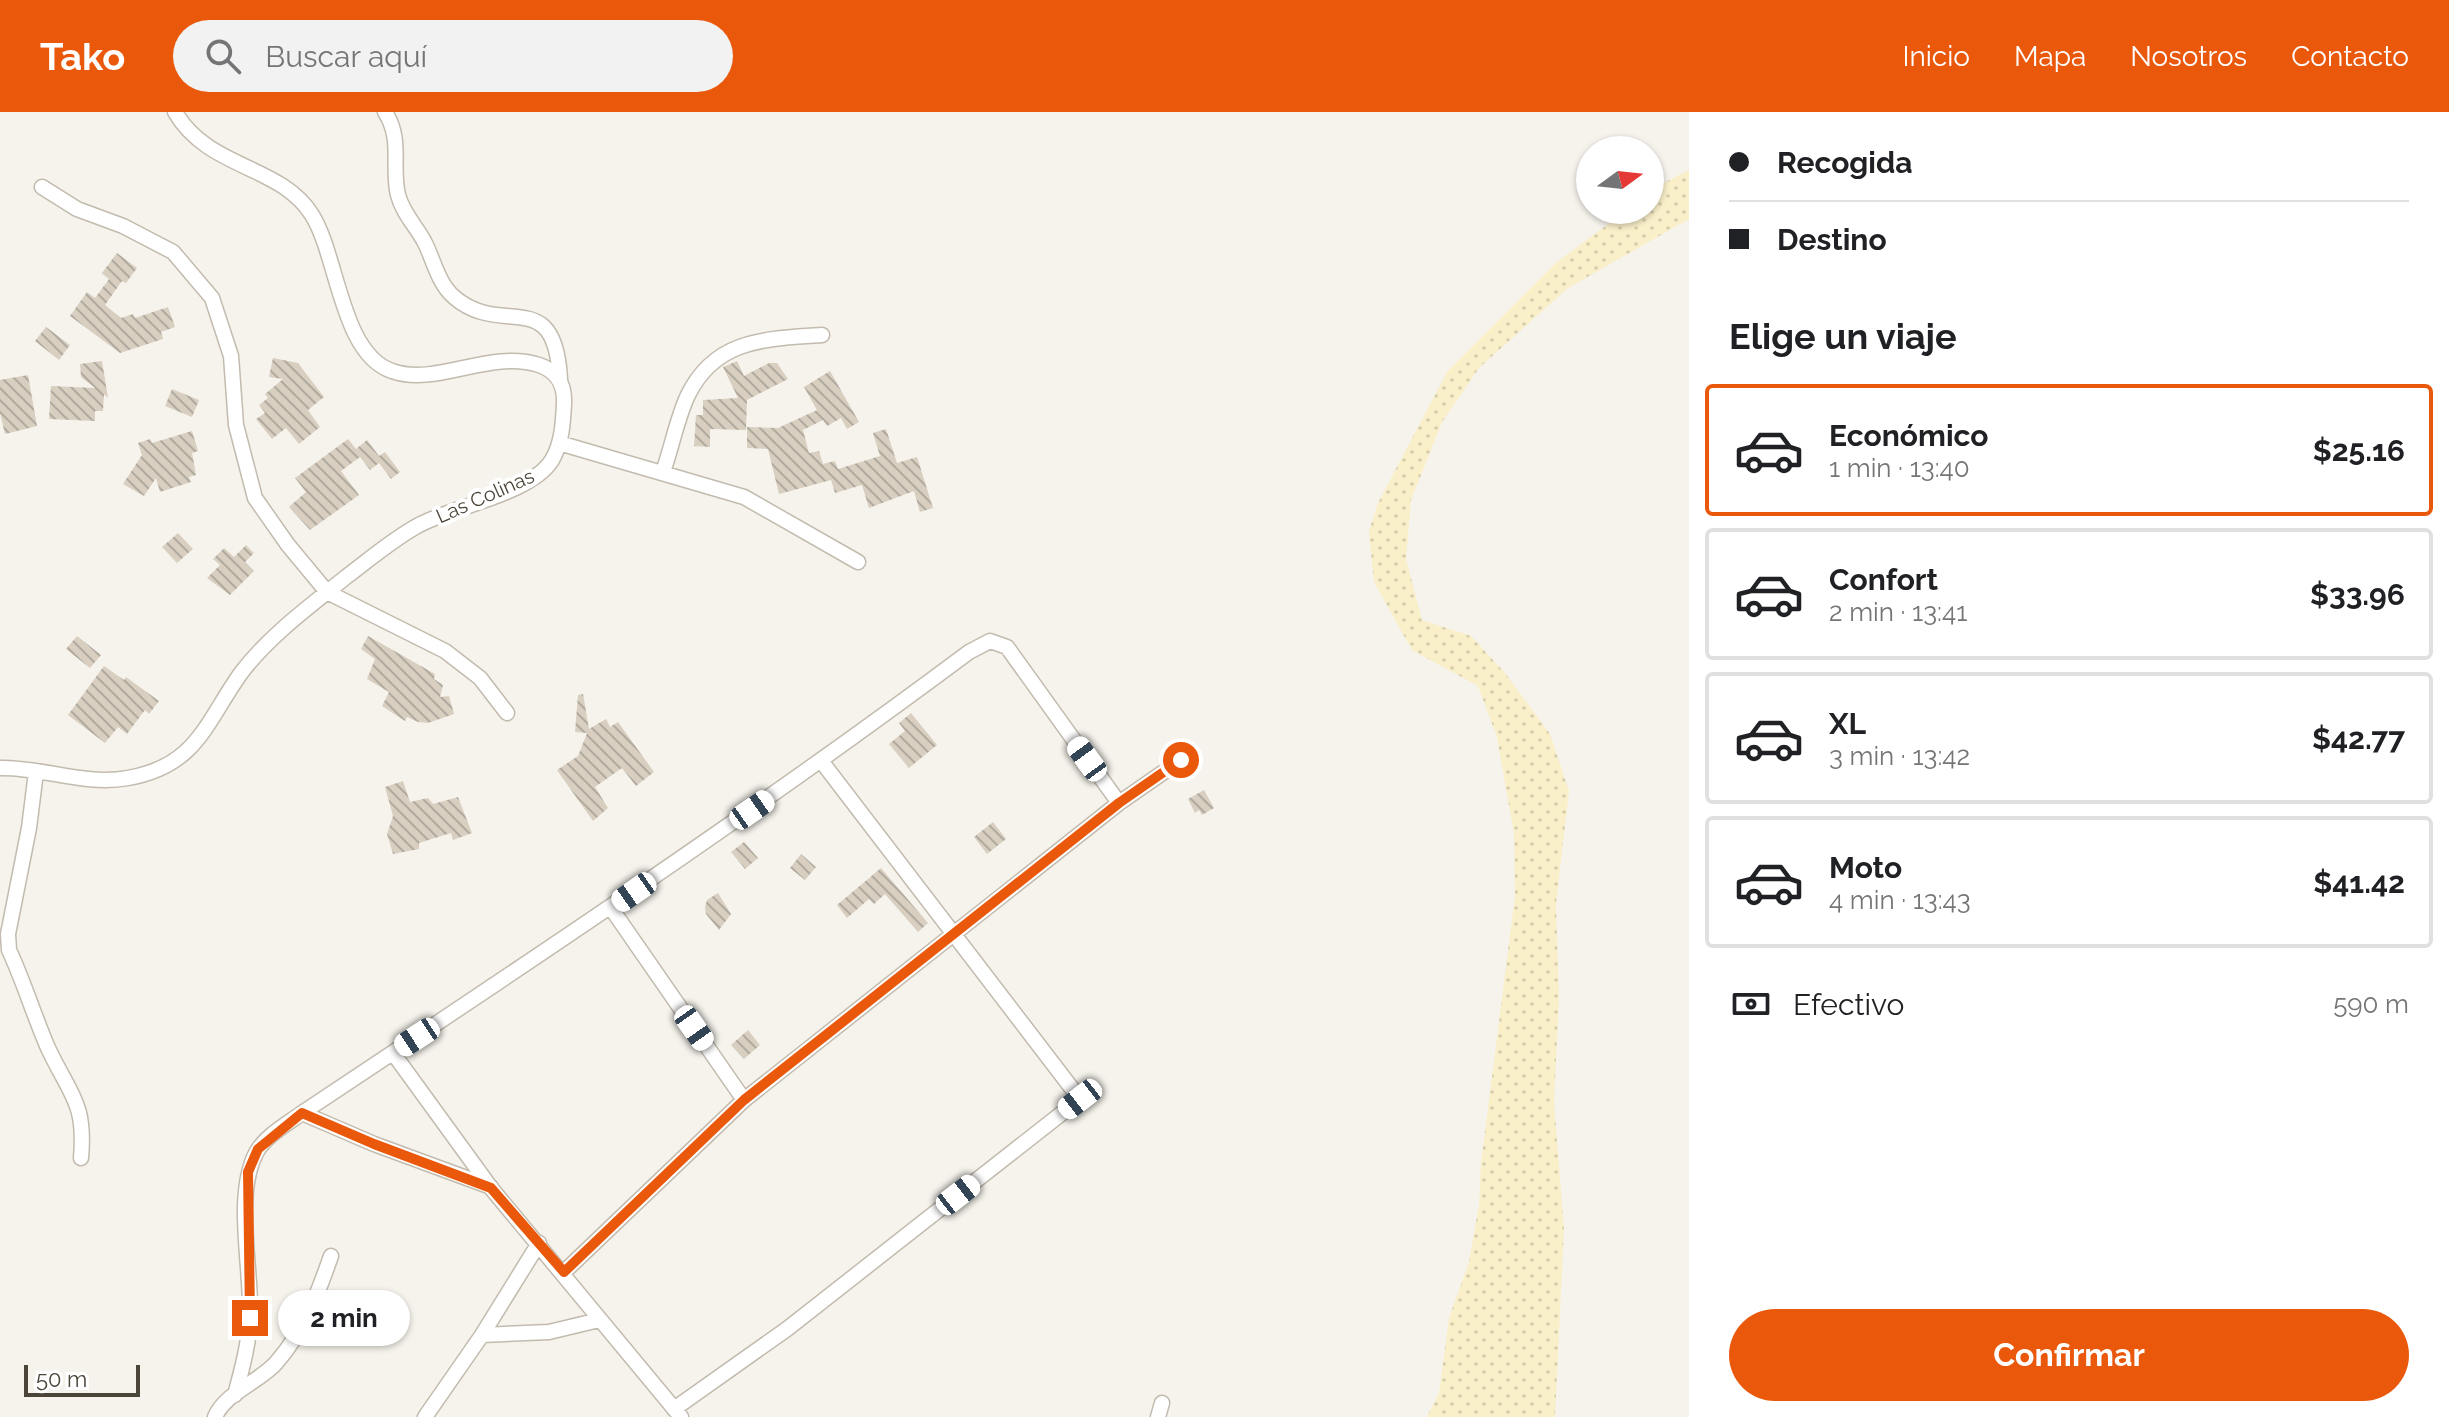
<!DOCTYPE html>
<html lang="es">
<meta charset="utf-8">
<style>
:root{--surface:#fff;--page:#f2f2f2;--text:#202124;--muted:#757577;--line:#e0e0e0;--accent:#ea580c}
body{margin:0;font-family:Raleway,sans-serif;background:var(--page);color:var(--text);height:100vh;display:flex;flex-direction:column;font-size:30px;white-space:nowrap}
*{box-sizing:border-box;margin:0}
p{font-size:26px;color:var(--muted)}
.icon{flex:none;width:44px;height:44px;fill:none;stroke:currentColor;stroke-width:2;stroke-linecap:round;stroke-linejoin:round}
.map{position:relative;flex:1;overflow:hidden}
.sheet{display:flex;flex-direction:column;background:var(--surface);width:760px}
.sheet>*{flex:none}
.banner{display:grid;align-content:center;height:176px;padding:0 40px;background:var(--surface)}
.needle{width:52px;rotate:75deg}
.controls{position:absolute;left:1576px;top:24px;display:grid;gap:16px}
.controls a{display:grid;place-items:center;width:88px;height:88px;border-radius:50%;background:var(--surface);box-shadow:0 2px 6px #0004;font-size:40px}
.scale{position:absolute;left:24px;bottom:20px;width:116px;box-sizing:border-box;padding-left:8px;border:4px solid #4b4439;border-top:0;font-size:22px;line-height:28px;white-space:nowrap;color:#4b4439;-webkit-text-stroke:6px #fff;paint-order:stroke}
.end{position:absolute;width:36px;height:36px;margin:-18px;border:10px solid #ea580c;background:#fff;box-shadow:0 0 0 4px #fff}
.from{border-radius:50%}
.bubble{position:absolute;height:56px;border-radius:28px;background:var(--surface);box-shadow:0 2px 6px #0004;font-size:26px;font-weight:700;line-height:56px;text-align:center}
.car{position:absolute;width:24px;height:48px;margin:-24px -12px;border-radius:10px;box-shadow:0 0 6px 2px #0007;background:linear-gradient(#fff 24%,#345 0 40%,#fff 0 76%,#345 0 86%,#fff 0)}
.banner b{display:flex;align-items:center;gap:28px;height:76px;font-size:30px}
.banner b+b{border-top:2px solid var(--line)}
.banner i{width:20px;height:20px;background:var(--text)}
ul{padding:0;list-style:none}
li{display:flex;align-items:center;gap:24px;height:132px;margin:0 16px 12px;padding:0 24px;border:4px solid var(--line);border-radius:8px}
li div{flex:1}
li b{display:block;font-size:30px}
li em{font-style:normal;font-weight:700}
li.active{border-color:var(--accent)}
li>.icon{width:72px;height:72px;stroke-width:1.5}
h2{padding:0 40px;font-size:36px;line-height:96px}
.pay{display:flex;align-items:center;gap:20px;height:88px;padding:0 40px;font-size:30px}
.pay p{margin-inline-start:auto}
.primary-button{display:flex;gap:16px;margin-top:auto;padding:16px 40px}
.primary-button a{flex:1;height:92px;border-radius:48px;background:var(--accent);color:#fff;font-size:32px;font-weight:700;line-height:92px;text-align:center}
header{display:flex;align-items:center;gap:48px;box-sizing:border-box;height:112px;padding:0 40px;background:var(--accent);color:#fff}
header strong{font-size:38px}
nav{display:flex;gap:44px;margin-inline-start:auto;font-size:28px}
.search{width:560px;height:72px;background:var(--page);display:flex;align-items:center;gap:20px;box-sizing:border-box;padding:0 28px;border-radius:44px;color:var(--muted);font-size:30px}
main{display:flex;flex:1;min-height:0}
.map>svg:first-child{display:block}
</style>
<header>
<strong>Tako</strong>
<div class="search"><svg class="icon" aria-label="search" viewBox="0 0 24 24"><circle cx="10" cy="10" r="6"/><path d="M15 15l6 6"/></svg>Buscar aquí</div>
<nav><a>Inicio</a><a>Mapa</a><a>Nosotros</a><a>Contacto</a></nav>
</header>
<main>
<div class="map">
<svg width="1689" height="1305" viewBox="0 0 1689 1305">
<defs>
<pattern id="sand-dots" width="8" height="8" patternUnits="userSpaceOnUse" patternTransform="scale(2)"><rect width="8" height="8" fill="#f9efc9"/><path d="M2 2h.1M6 6h.1" fill="none" stroke="#d7cead" stroke-width="1.8" stroke-linecap="round"/></pattern>
<pattern id="building-back-hatch" width="6" height="6" patternUnits="userSpaceOnUse" patternTransform="scale(2)"><rect width="6" height="6" fill="#d8cfc1"/><path d="M-1 5l2 2M0 0l6 6M5-1l2 2" fill="none" stroke="#b1aa9e"/></pattern>
</defs>
<rect width="100%" height="100%" fill="#f6f3ec"/>
<path fill="url(#sand-dots)" d="M1689,58V107L1568,176L1479,256L1442,310L1411,388L1406,447L1422,508L1471,524L1505,561L1550,622L1569,679L1556,792L1559,886L1554,990L1564,1117L1555,1305H1427L1439,1281L1449,1206L1469,1150L1479,1093L1481,1051L1515,784L1514,722L1497,625L1478,574L1412,538L1374,470L1369,419L1378,391L1447,260L1557,150L1627,98H1650V78Z"/>
<path fill="url(#building-back-hatch)" d="M117,141L137,156L126,171L122,169L105,193L121,206L133,202L135,206L168,195L175,215L161,220L163,227L120,241L70,204L87,180L95,186L109,167L102,161Z
M46,215L70,233L59,248L35,229Z
M273,246L298,251L324,285L308,298L320,315L299,332L286,316L272,327L256,307L265,301L259,293L268,286L265,282L283,267L269,265Z
M102,249L108,286L104,282L103,299H95V309L49,307L51,274L95,276L81,265L80,252Z
M737,249L744,264L769,251H777L788,267L747,288L746,318L710,317V335L694,334L696,303H703V288L738,286L723,255Z
M830,259L859,310L847,317L841,306L827,314L823,308L803,318L809,341L819,339L823,352L835,349L838,357L880,344L873,321L886,317L897,351L917,345L933,396L920,400L914,379L869,396L862,373L835,381L831,368L779,382L768,337L747,336V315L778,316L817,298L804,275Z
M28,263L37,314L5,322L0,301V268Z
M172,277L199,288L192,305L165,294Z
M192,319L198,339L192,341L196,363L189,365L191,370L160,380L156,366L144,384L123,372L142,343L138,331L150,327L152,331Z
M348,327L356,337L367,328L379,344L385,340L400,360L391,367L379,351L370,358L360,345L341,359L359,383L310,418L289,395L306,380L295,366Z
M178,421L193,437L177,451L162,435Z
M246,433L254,441L245,450L254,459L230,483L207,466L220,453L213,447L224,436L234,445Z
M77,524L101,543L90,556L66,537Z
M368,524L435,562L434,567L443,573L440,585L449,584L454,602L428,611L418,610L407,605L405,609L382,594L389,580L367,567L375,547L361,537Z
M104,554L124,568L126,565L159,589L149,602L145,598L127,622L118,615L105,631L68,603Z
M583,582L589,617L606,607L610,615L618,610L654,660L636,674L622,656L595,675L608,696L593,709L557,658L578,644L587,621L575,620L578,583Z
M911,601L937,633L909,656L889,632L905,619L899,611Z
M403,669L410,690L428,686L433,692L458,685L472,721L453,728L451,721L419,731V737L393,742L387,722L393,704L385,675Z
M1204,678L1214,696L1202,703L1199,698L1195,701L1188,687Z
M993,710L1006,727L987,742L974,725Z
M744,730L758,746L745,757L731,740Z
M801,742L816,755L805,768L790,756Z
M881,756L928,811L918,820L885,782L874,792L869,787L847,806L837,793Z
M718,781L731,802L719,818L706,802L705,795L707,788Z
M748,918L760,933L744,947L731,933Z"/>
<g fill="none" stroke-linecap="round" stroke-linejoin="round">
<g stroke="#c2bbae" stroke-width="17">
<path id="minor" d="M385,0C403,28 391,54 398,83C403,102 417,115 425,131C434,149 438,171 454,185C502,227 555,171 560,267
M42,75L77,97L123,114L173,140L212,186L231,244L236,313L255,386L288,433L327,480L445,539L480,566L507,601
M559,331L744,385L858,450
M663,360C672,335 677,306 688,283C716,226 767,227 822,223
M0,656C43,655 84,674 128,666C197,654 206,610 241,561C269,524 310,494 346,465C370,447 393,427 419,413C454,394 531,382 552,348C562,331 563,311 564,292C565,272 557,259 539,253C490,237 436,275 392,259C341,242 338,144 312,103C280,52 209,58 175,0
M36,660L29,716L8,822L9,838C24,870 34,904 48,936C70,983 86,990 81,1046
M611,796L744,988
M393,941L491,1076L681,1305
M302,1001L374,1032L491,1075
M564,1160L744,988L1119,691L1181,648
M482,1223L539,1131
M235,1283C242,1257 249,1232 250,1205C252,1157 234,1084 256,1041C265,1024 287,1012 302,1001C528,851 752,702 969,540L990,529L1007,535L1119,691
M674,1297L787,1217L1080,987L822,650
M215,1305C225,1281 259,1270 276,1251C304,1219 317,1184 331,1144
M425,1305L482,1223L549,1220L599,1208
M1158,1305L1162,1291"/>
</g>
<use href="#minor" stroke="#fff" stroke-width="14"/>
</g>
<g fill="none" stroke-linecap="round" stroke-linejoin="round">
<path stroke="#ea580c" stroke-width="10" d="M250,1206L248,1060L258,1037L302,1001L374,1032L491,1076L564,1160L744,988L1119,691L1181,648"/>
</g>
<g text-anchor="middle" dominant-baseline="central" stroke-width="8" stroke-linejoin="round" paint-order="stroke">
<g font-size="20" fill="#4b4439" stroke="#fff">
<text transform="translate(485 384) rotate(-24)">Las Colinas</text>
</g>
</g>
</svg>
<div class="controls">
<a><svg class="needle" viewBox="-14 -14 28 28"><path d="M0-13l5 13h-10z" fill="#e53935"/><path d="M0 13l5-13h-10z" fill="#757577"/></svg></a>
</div>
<div class="scale">50 m</div>
<i class="end from" style="left:1181px;top:648px"></i>
<i class="end" style="left:250px;top:1206px"></i>
<div class="bubble" style="left:278px;top:1178px;width:132px">2 min</div>
<i class="car" style="left:1087px;top:647px;rotate:324deg"></i>
<i class="car" style="left:752px;top:698px;rotate:55deg"></i>
<i class="car" style="left:634px;top:780px;rotate:235deg"></i>
<i class="car" style="left:694px;top:916px;rotate:145deg"></i>
<i class="car" style="left:417px;top:925px;rotate:237deg"></i>
<i class="car" style="left:1080px;top:987px;rotate:232deg"></i>
<i class="car" style="left:958px;top:1083px;rotate:52deg"></i>
</div>
<section class="sheet">
<div class="banner">
<b><i class="from"></i>Recogida</b>
<b><i></i>Destino</b>
</div>
<h2>Elige un viaje</h2>
<ul>
<li class="active"><svg class="icon" aria-label="car" viewBox="0 0 24 24"><path d="M5 17H2v-5l4-1 3-4h7l3 4 3 1v5h-3M9 17h6M6 11h13"/><circle cx="7" cy="17" r="2"/><circle cx="17" cy="17" r="2"/></svg><div><b>Económico</b><p>1 min · 13:40</p></div><em>$25.16</em></li>
<li><svg class="icon" aria-label="car" viewBox="0 0 24 24"><path d="M5 17H2v-5l4-1 3-4h7l3 4 3 1v5h-3M9 17h6M6 11h13"/><circle cx="7" cy="17" r="2"/><circle cx="17" cy="17" r="2"/></svg><div><b>Confort</b><p>2 min · 13:41</p></div><em>$33.96</em></li>
<li><svg class="icon" aria-label="car" viewBox="0 0 24 24"><path d="M5 17H2v-5l4-1 3-4h7l3 4 3 1v5h-3M9 17h6M6 11h13"/><circle cx="7" cy="17" r="2"/><circle cx="17" cy="17" r="2"/></svg><div><b>XL</b><p>3 min · 13:42</p></div><em>$42.77</em></li>
<li><svg class="icon" aria-label="car" viewBox="0 0 24 24"><path d="M5 17H2v-5l4-1 3-4h7l3 4 3 1v5h-3M9 17h6M6 11h13"/><circle cx="7" cy="17" r="2"/><circle cx="17" cy="17" r="2"/></svg><div><b>Moto</b><p>4 min · 13:43</p></div><em>$41.42</em></li>
</ul>
<div class="pay"><svg class="icon" aria-label="cash" viewBox="0 0 24 24"><path d="M3 7h18v10H3z"/><circle cx="12" cy="12" r="2"/></svg>Efectivo<p>590 m</p></div>
<div class="primary-button"><a>Confirmar</a></div>
</section>
</main>
